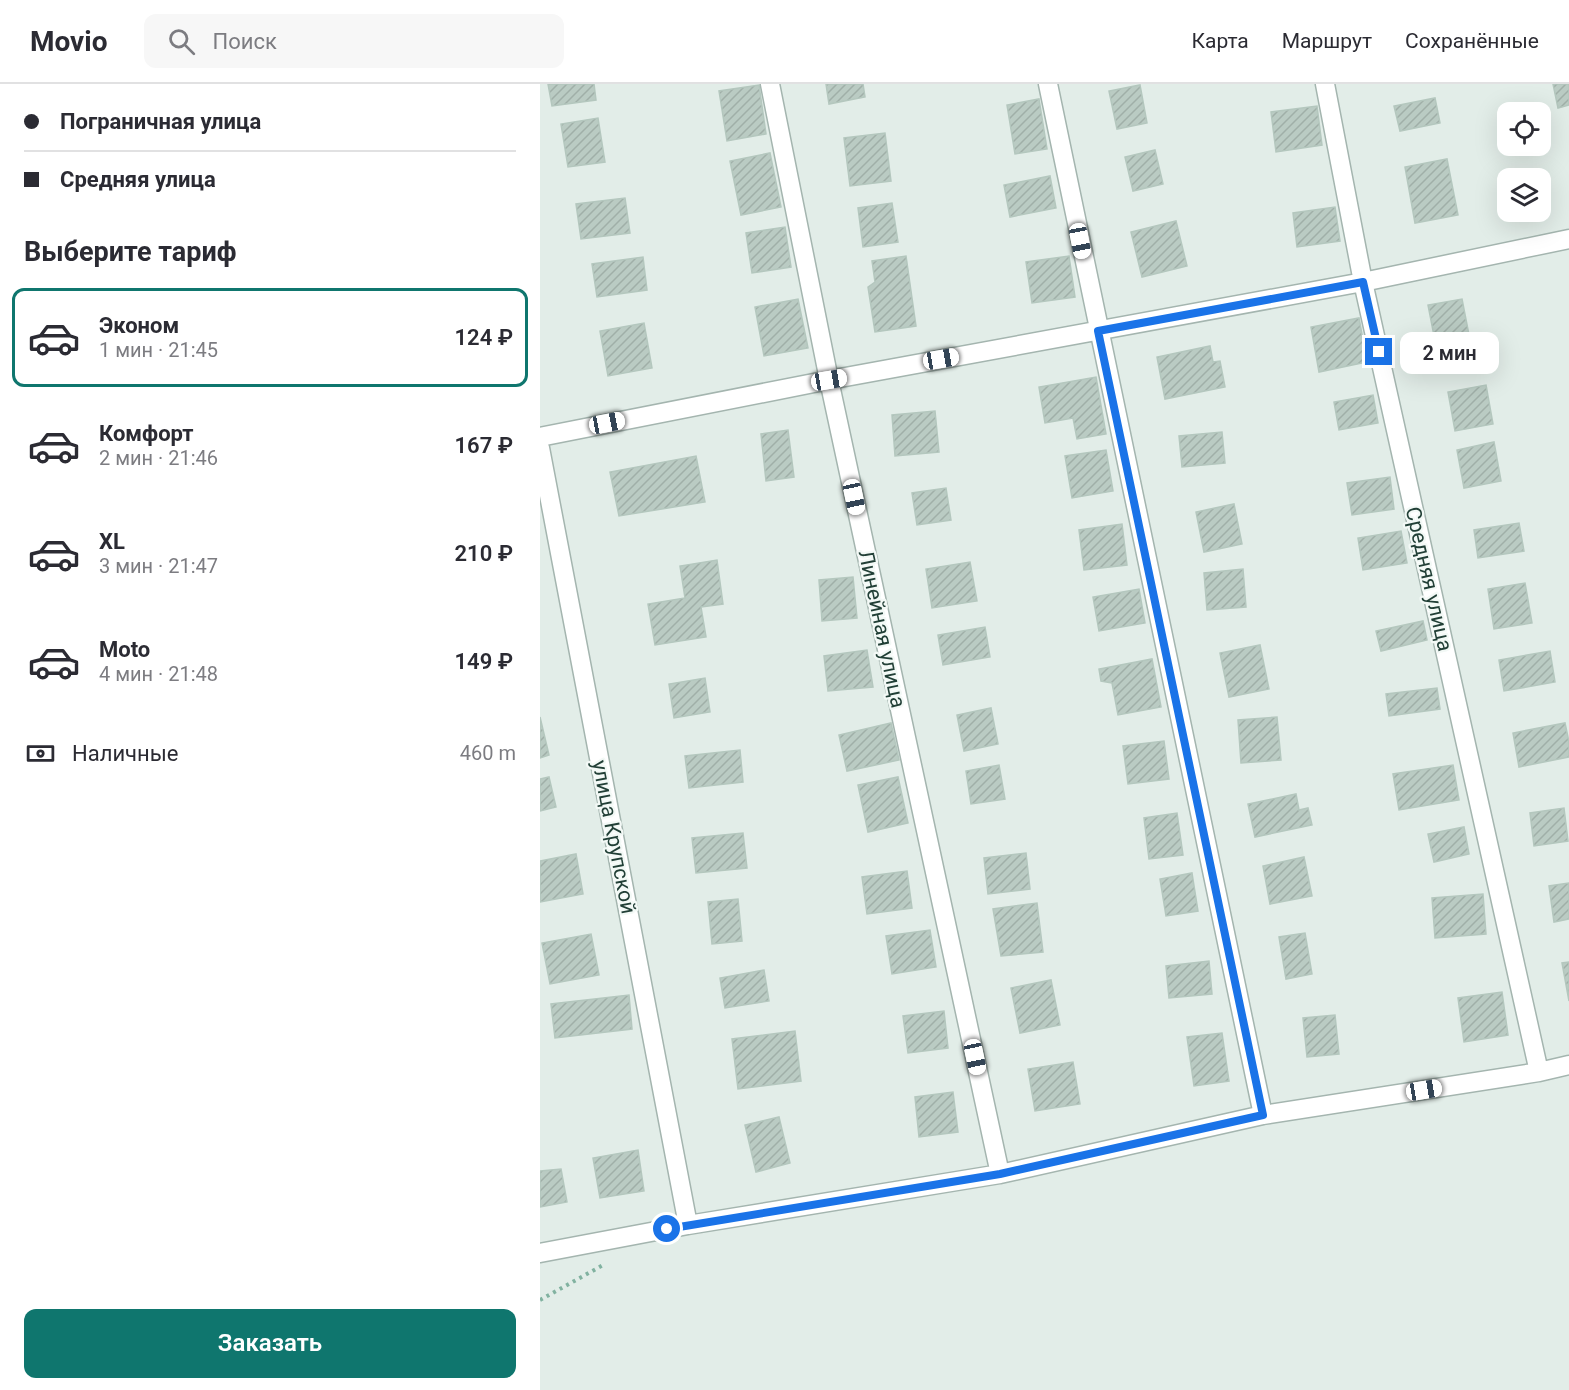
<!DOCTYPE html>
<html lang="ru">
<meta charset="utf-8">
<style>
:root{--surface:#fff;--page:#f7f7f7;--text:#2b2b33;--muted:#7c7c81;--line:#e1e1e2;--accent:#0f766e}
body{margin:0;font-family:Roboto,sans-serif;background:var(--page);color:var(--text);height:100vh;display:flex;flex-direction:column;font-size:22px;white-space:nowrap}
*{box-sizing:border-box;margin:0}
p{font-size:20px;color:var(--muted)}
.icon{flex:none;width:33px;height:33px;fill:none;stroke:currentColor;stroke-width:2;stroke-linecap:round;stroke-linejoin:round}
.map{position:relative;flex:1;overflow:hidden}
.panel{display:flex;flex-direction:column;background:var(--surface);width:540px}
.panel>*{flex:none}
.banner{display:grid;align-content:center;height:132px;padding:0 24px;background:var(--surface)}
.buttons{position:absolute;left:957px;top:18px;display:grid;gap:12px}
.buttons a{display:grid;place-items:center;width:54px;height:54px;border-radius:12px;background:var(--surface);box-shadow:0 6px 24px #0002;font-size:30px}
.end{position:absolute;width:27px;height:27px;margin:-14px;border:8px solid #1a73e8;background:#fff;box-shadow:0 0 0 3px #fff}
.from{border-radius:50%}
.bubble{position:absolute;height:42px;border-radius:12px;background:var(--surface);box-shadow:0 6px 24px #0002;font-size:20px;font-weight:600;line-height:42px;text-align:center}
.car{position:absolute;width:18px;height:36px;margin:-18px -9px;border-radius:8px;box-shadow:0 0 4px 2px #0007;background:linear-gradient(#fff 24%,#345 0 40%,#fff 0 76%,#345 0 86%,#fff 0)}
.banner b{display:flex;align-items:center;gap:21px;height:57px;font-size:22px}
.banner b+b{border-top:2px solid var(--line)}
.banner i{width:15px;height:15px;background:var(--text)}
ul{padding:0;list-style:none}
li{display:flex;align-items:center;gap:18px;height:99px;margin:0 12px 9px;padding:0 12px;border:3px solid transparent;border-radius:12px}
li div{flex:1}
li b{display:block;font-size:22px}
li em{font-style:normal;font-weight:600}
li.active{border-color:var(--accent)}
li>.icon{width:54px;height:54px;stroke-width:1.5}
h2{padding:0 24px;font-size:27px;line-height:72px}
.pay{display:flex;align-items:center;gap:15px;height:66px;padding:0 24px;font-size:22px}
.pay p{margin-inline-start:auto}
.primary-button{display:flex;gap:12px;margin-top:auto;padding:12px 24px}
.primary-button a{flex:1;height:69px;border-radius:12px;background:var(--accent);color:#fff;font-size:24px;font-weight:600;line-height:69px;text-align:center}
header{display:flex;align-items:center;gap:36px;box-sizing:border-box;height:84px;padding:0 30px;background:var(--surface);border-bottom:2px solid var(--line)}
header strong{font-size:28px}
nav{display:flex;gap:33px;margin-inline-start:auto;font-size:21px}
.search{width:420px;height:54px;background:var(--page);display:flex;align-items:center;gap:15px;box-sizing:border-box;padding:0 21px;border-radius:12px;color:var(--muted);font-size:22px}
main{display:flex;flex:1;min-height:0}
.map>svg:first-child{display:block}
</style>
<header>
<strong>Movio</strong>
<div class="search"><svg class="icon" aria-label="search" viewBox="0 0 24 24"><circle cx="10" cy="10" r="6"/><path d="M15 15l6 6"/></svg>Поиск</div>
<nav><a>Карта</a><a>Маршрут</a><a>Сохранённые</a></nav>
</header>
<main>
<section class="panel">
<div class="banner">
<b><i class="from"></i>Пограничная улица</b>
<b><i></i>Средняя улица</b>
</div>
<h2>Выберите тариф</h2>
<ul>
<li class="active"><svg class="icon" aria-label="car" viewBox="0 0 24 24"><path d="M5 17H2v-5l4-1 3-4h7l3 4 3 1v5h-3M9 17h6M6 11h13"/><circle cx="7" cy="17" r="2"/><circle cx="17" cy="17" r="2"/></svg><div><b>Эконом</b><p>1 мин · 21:45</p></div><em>124 ₽</em></li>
<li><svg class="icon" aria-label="car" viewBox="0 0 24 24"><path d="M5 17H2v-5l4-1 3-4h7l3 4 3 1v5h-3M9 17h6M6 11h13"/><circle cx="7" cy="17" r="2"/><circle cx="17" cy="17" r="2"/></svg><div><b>Комфорт</b><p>2 мин · 21:46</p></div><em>167 ₽</em></li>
<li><svg class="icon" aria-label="car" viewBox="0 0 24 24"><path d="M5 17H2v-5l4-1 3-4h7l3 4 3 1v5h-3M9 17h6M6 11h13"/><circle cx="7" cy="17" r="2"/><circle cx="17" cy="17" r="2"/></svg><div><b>XL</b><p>3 мин · 21:47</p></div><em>210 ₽</em></li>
<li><svg class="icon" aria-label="car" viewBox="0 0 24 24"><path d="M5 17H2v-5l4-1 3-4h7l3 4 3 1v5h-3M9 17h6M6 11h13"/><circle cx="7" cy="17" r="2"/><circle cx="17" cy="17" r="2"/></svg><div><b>Moto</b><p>4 мин · 21:48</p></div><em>149 ₽</em></li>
</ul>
<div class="pay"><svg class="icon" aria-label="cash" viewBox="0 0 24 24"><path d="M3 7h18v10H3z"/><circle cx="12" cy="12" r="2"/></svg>Наличные<p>460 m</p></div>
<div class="primary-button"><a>Заказать</a></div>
</section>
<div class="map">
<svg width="1029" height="1306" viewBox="0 0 1029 1306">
<defs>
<pattern id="building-hatch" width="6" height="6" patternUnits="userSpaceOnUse" patternTransform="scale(1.5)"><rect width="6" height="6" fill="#bacbc3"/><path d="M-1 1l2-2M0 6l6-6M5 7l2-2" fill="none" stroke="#a0afa8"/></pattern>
</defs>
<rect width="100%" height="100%" fill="#e2ede8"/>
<path fill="url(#building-hatch)" stroke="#b4c7be" stroke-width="1.5" d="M8,0H54L56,16L12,22Z
M286,0H323L325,13L289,20Z
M1013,0H1029V21L1018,24Z
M219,1L226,50L187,57L179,7Z
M600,1L607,39L577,45L569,7Z
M895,14L900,39L860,47L854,22Z
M499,15L507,65L475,70L467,21Z
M777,22L782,61L736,68L731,28Z
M58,34L65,78L28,83L21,40Z
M345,49L351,97L310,102L304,54Z
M615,66L623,100L593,107L585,73Z
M230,69L241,123L201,131L190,77Z
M907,75L918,131L875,139L865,83Z
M510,92L516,124L470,133L464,101Z
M85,114L90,149L41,155L36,120Z
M352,119L358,158L323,163L318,124Z
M795,123L800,157L757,163L753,129Z
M636,137L647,182L602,193L591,148Z
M245,143L251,183L212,189L206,149Z
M366,172L376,242L335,248L328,203L335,198L332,177Z
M529,172L535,213L492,219L486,178Z
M103,173L107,206L57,213L52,180Z
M258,215L268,264L224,272L215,223Z
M922,215L929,251L895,257L888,221Z
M819,234L827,278L779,288L771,243Z
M104,239L112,284L68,292L60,247Z
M670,262L673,278L680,277L685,303L625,315L617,273Z
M556,293L566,350L537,355L533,334L505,339L499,303Z
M946,301L953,340L915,347L908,308Z
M833,311L838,339L799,346L794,318Z
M395,327L399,368L355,372L352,331Z
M248,346L254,393L226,397L221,350Z
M682,348L685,379L642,383L639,352Z
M954,358L961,397L924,404L917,366Z
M566,366L573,407L532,414L525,372Z
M156,372L165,418L79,432L70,388Z
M850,393L854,425L812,431L807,399Z
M406,404L411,436L377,441L372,409Z
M694,420L702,460L664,468L656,428Z
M979,439L984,467L938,474L934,446Z
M582,440L587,481L544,486L539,446Z
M861,447L867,479L823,486L818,454Z
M177,476L183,520L161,523L166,553L115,561L108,520L145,514L140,482Z
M430,478L437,517L392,524L386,485Z
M703,485L706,523L667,526L664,489Z
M313,493L317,534L282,537L279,496Z
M985,499L992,539L954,545L948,505Z
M599,505L605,539L559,547L553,513Z
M883,537L887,556L841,567L836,547Z
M445,543L450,573L403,581L398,551Z
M720,561L729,605L689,613L680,569Z
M327,566L333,603L288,607L284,572Z
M1010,567L1015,598L964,607L959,576Z
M612,575L621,623L578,631L572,599L561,597L559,585Z
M165,594L170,628L134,634L129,600Z
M897,604L900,625L849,632L846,610Z
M451,624L458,660L424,667L417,631Z
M0,633L9,671L0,674Z
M737,633L741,676L701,679L698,636Z
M351,639L359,676L307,687L299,651Z
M1025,639L1029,658V673L979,683L973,649Z
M624,657L629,695L588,700L583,662Z
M200,666L203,698L149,704L145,672Z
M459,681L465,715L431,720L426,687Z
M913,681L919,716L859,726L853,690Z
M9,693L16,723L0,727V695Z
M358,693L368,739L328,748L318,701Z
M756,710L759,726L768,724L772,741L715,753L708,720Z
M1024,724L1028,757L994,762L990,729Z
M637,729L643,771L609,775L604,734Z
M924,743L929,770L894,778L888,750Z
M203,749L207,784L156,789L152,754Z
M486,769L490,805L448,810L444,774Z
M36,770L43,810L0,818V777Z
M764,773L772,812L730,820L723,782Z
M367,787L372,824L327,830L322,793Z
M652,789L658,827L626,832L620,795Z
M1029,799V835L1014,838L1009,802Z
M943,810L946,850L895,854L892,814Z
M198,815L202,857L172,860L168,818Z
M497,819L503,868L461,872L453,825Z
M390,846L396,883L352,890L346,852Z
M765,849L772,890L746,895L739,853Z
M51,850L59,891L10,900L2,859Z
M669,877L672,910L629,914L626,882Z
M1029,878V917L1022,879Z
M224,886L229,917L185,924L180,894Z
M511,896L520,941L480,949L471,904Z
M962,908L968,951L924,958L918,914Z
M89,911L92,945L15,954L11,920Z
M404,927L408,964L368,969L363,932Z
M795,931L799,970L767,973L763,934Z
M255,947L261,997L198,1005L192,955Z
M682,949L689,997L654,1002L647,953Z
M533,978L540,1020L495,1027L488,985Z
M413,1008L418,1048L379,1053L375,1013Z
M239,1033L250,1079L216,1088L205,1041Z
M98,1066L104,1107L60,1114L53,1074Z
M21,1085L27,1118L0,1123V1087Z"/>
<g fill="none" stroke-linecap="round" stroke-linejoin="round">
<g stroke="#a4b5af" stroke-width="21">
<path id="minor" d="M230,0L289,296L460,1090
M508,0L723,1031
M785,0L823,198L999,988
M0,353L289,296L823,198L1029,155
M0,364L148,1141
M0,1169L148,1141L460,1090L723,1031L999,988L1029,981"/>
</g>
<path stroke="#81b2a0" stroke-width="4" stroke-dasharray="3 4.5" stroke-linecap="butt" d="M0,1216L65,1180"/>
<use href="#minor" stroke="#fff" stroke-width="18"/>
</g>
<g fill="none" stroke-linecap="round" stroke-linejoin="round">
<path stroke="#1a73e8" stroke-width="8" d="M127,1145L460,1090L723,1031L558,247L823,198L839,268"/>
</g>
<g text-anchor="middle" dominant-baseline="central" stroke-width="4.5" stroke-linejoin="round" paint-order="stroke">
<g font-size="21" fill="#213f36" stroke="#f3f9f6">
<text transform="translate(889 495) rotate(77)">Средняя улица</text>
<text transform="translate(342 545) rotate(78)">Линейная улица</text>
<text transform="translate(74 753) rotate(79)">улица Крупской</text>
</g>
</g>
</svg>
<div class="buttons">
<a><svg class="icon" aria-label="locate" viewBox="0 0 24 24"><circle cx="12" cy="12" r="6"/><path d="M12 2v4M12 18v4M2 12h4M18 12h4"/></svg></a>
<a><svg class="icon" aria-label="layers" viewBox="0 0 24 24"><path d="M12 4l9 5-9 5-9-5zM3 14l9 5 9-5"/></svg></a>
</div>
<i class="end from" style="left:127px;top:1145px"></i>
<i class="end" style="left:839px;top:268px"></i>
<div class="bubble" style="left:860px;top:248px;width:99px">2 мин</div>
<i class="car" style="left:540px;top:157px;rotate:169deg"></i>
<i class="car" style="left:401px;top:275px;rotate:80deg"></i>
<i class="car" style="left:289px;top:296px;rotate:80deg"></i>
<i class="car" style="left:67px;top:339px;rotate:79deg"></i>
<i class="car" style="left:314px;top:413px;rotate:168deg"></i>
<i class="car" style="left:435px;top:973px;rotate:168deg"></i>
<i class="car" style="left:884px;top:1006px;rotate:81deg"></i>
</div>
</main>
